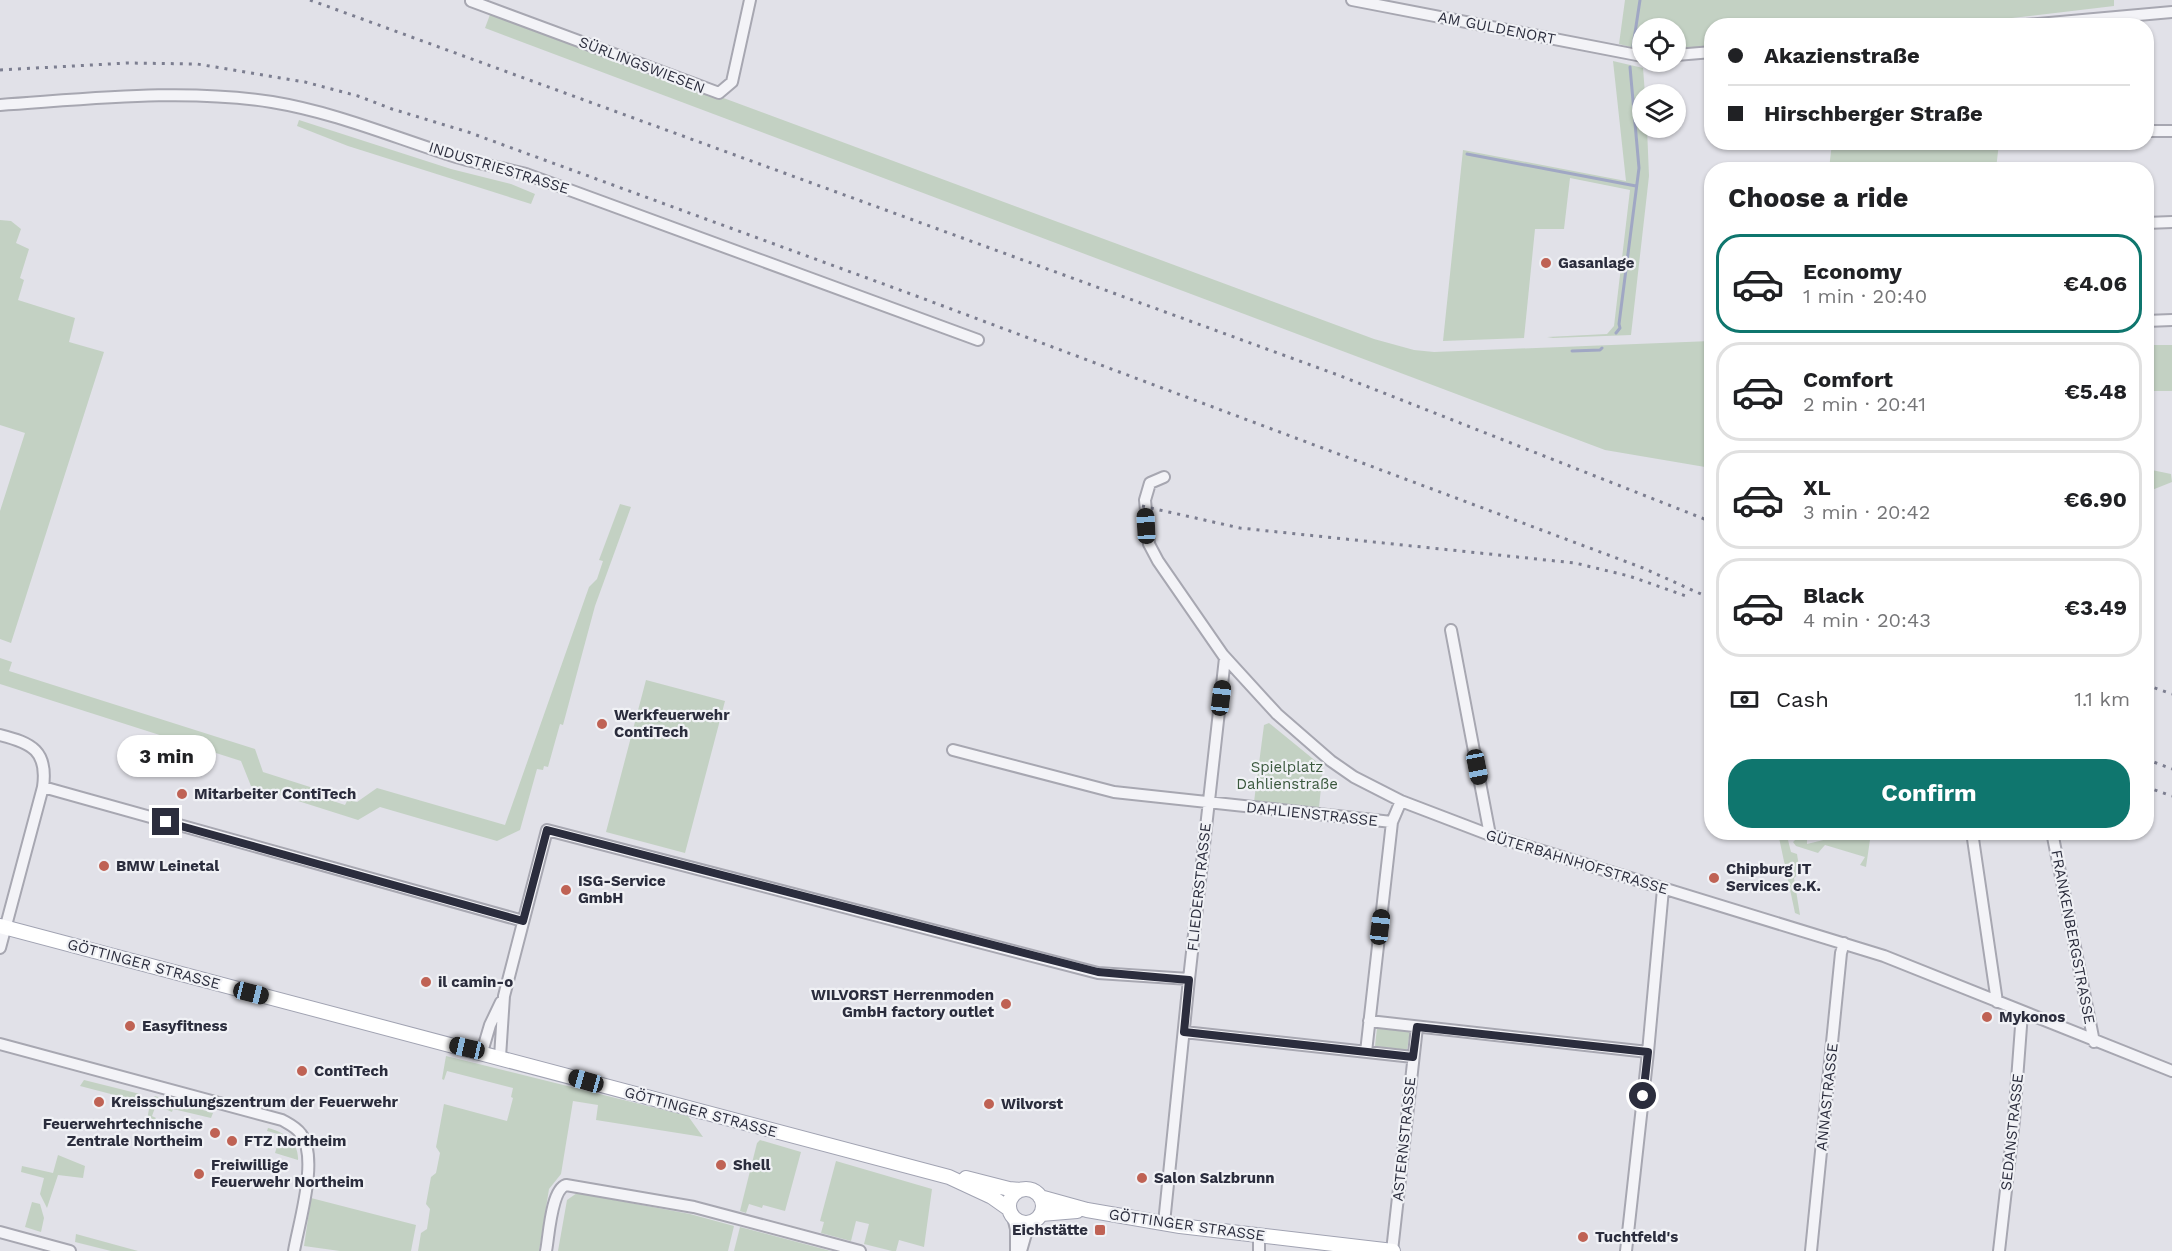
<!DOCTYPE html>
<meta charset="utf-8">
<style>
:root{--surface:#fff;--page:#f2f2f2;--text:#202124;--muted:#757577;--line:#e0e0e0;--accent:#0f766e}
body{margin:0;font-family:"Work Sans",sans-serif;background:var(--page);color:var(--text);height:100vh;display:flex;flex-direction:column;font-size:22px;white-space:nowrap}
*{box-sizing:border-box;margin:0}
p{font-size:20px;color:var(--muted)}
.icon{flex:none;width:33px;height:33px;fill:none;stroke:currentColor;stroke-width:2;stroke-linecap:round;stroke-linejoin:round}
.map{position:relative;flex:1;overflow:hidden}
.details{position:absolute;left:1704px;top:162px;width:450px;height:678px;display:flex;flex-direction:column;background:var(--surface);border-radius:24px;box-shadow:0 2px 4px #0004}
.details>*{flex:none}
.top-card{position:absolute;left:1704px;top:18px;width:450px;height:132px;border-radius:24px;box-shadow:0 2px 4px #0004;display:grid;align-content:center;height:132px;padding:0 24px;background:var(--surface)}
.controls{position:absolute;left:1632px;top:18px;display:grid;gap:12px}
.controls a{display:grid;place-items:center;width:54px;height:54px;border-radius:50%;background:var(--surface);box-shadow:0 2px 4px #0004;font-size:30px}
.end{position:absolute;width:27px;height:27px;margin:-14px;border:8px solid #2b2d3d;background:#fff;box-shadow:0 0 0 3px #fff}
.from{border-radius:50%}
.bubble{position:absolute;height:42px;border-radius:21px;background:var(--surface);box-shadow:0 2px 4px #0004;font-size:20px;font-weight:700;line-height:42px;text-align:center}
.car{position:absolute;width:18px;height:36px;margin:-18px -9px;border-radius:8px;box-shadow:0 0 4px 2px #0007;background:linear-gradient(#222 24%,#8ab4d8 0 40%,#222 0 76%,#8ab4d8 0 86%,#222 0)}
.top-card b{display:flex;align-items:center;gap:21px;height:57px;font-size:22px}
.top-card b+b{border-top:2px solid var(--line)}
.top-card i{width:15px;height:15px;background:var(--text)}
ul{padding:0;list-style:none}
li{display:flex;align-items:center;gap:18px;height:99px;margin:0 12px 9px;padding:0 12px;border:3px solid var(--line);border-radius:24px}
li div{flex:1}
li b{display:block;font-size:22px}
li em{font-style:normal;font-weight:700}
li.selected{border-color:var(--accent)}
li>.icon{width:54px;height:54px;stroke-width:1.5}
h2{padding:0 24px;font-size:27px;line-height:72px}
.pay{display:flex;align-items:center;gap:15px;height:66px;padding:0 24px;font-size:22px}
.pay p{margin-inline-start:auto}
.primary-button{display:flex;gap:12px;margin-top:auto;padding:12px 24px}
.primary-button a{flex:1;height:69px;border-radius:24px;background:var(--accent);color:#fff;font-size:24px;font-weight:700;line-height:69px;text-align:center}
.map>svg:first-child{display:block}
</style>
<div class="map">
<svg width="2172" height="1251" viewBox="0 0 2172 1251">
<rect width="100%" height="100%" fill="#e1e1e8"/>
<path fill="#c3d1c3" d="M1625,0H2114V6L2012,18L2011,25L1712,26L1711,46L1676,50V28H1642V50L1619,44Z
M491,12L1374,339L1414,350L1434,352L1711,341V468L1605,450L485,28Z
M1613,61L1643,68L1645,94H1642V128H1647L1649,176L1631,335L1553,338L1547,337L1607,334L1614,326L1630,190L1570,178L1564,229H1535L1524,338L1443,341L1463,150L1626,181Z
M299,120L451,169L511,184L535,194L531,204L348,146L297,126Z
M1832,143V142L1999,143L1996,169H1829Z
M0,220L11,221L21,229L16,243L29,249L20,278L24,280L18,300L75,318L69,342L104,352L11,643L0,639V511L25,433L0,425Z
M2147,345H2172V391H2147Z
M2147,469L2171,474L2172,482L2147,492Z
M620,504L631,507L595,606L563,725L560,724L548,767L544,766L543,770L537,769L520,830L497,841L380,807L358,820L251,786L241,761L0,684V658L12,662L9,671L255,749L263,772L332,794L330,800L345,805L348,799L357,802L377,788L505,825L589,587L597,579L603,561L599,560Z
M646,680L725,701L685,853L606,832Z
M1269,723L1323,767L1319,808L1254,802L1264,725Z
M1856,832L1871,833L1866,867L1860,865L1865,857L1825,845L1818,853L1796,846L1793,842L1798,837L1807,835V844Z
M1778,833H1792L1788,840L1791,852L1797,854L1800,873L1794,878L1800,915L1795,913Z
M1377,1028L1410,1032L1407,1050L1375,1046Z
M446,1056L688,1116L703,1137L596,1120L598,1105L573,1101L561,1174L549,1189L539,1251H418L421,1233L427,1229L430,1209L426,1204L431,1177L436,1173L440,1153L436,1147L444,1104L507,1121L513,1098L511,1097L513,1088L447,1071L444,1080L442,1079Z
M84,1080L140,1094L141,1097L139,1108L129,1105L130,1099L80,1086Z
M155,1096L213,1113L211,1118L173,1109L172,1112L156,1105L152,1116L156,1118L150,1130C145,1122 149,1103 155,1096Z
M268,1128C284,1132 299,1142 298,1160L275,1153L278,1143L288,1144L289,1141L278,1138V1134L267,1131Z
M760,1140L801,1152L785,1211L763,1205L762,1208L749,1204L746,1213L740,1211L757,1143Z
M58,1155L85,1166L83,1178L58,1175L47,1208L40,1194L44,1178L21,1172L22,1166L53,1173Z
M836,1161L932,1189L924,1247L899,1240L896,1251H892L864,1244L869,1224L856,1221L851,1241L821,1233L824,1222L820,1221Z
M577,1193L690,1214L734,1226L728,1251H558L567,1200Z
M311,1198L416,1225L411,1251H340L304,1246Z
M32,1202L40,1204L44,1218L41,1232L25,1227Z
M740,1227L831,1251H734Z
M76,1234L138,1251H111L75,1242Z"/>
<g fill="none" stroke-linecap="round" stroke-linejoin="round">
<path stroke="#a0a7c4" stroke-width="3" d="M1633,46L1640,0
M1467,154L1636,186
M1616,333L1620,328L1619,324L1639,168L1630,67
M1572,351L1600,350L1602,348"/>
<g stroke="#a7a7b1" stroke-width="14">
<path id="minor" d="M1352,0L1642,56
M471,1L719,93L732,82L750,0
M2014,26L2172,12
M1676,55L1712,52
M0,105C90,99 183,88 272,102C333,112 388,135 447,154C472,163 500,167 526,174L978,340
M2146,131H2172
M2146,223L2172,222
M2146,321L2172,320
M1164,477L1150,483L1145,500L1149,544L1158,561L1223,655L1277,714L1331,761L1354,777L1401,801L1490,835L1884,956L2172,1071
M1451,630L1490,835
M0,735C32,743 48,751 43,787L0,948
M953,750L1114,792L1392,822L1401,801
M43,787L523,921
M1972,832L1997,1002
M2052,832L2094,1042
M1369,1021L1648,1052
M1184,1032L1413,1057
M0,1044L282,1120C289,1124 296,1127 301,1134C319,1158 299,1222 294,1251
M482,1052L490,1025L501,1002
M1366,1052L1392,822
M500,1057L504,996L547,830L1098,973L1189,979
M1013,1217L1016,1229V1251
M1164,1223L1189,979L1225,658
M0,1232L70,1251
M1259,1236V1251
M546,1251C549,1236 551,1190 566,1185L694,1207L860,1251
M1021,1251L1027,1230L1032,1222
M1392,1251L1417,1027
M1626,1251L1648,1052L1663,889
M1811,1251L1841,953L1844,943
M1999,1251L2014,1120L2022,1013"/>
</g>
<g stroke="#a1a3b2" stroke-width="16">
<path id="major" d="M0,926L949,1177L992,1197L1009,1209
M966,1178L1009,1189L1021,1190
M1009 1206a17 17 0 1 1 34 0a17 17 0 1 1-34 0Z
M1040,1197L1087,1210L1180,1226L1393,1251
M1041,1214L1077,1211"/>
</g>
<use href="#minor" stroke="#f3f3f7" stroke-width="10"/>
<use href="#major" stroke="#fff" stroke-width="14"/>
<path stroke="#7c7e90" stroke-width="3" stroke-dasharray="3 6" stroke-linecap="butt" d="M310,0L1338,375L1712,522
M0,70L128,63L197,64L305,82L358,96L392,109L468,132L919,297L1643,568L1712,599
M1142,506L1240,528L1575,563L1629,576L1686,596
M2146,685L2172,694
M2146,759L2172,769
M2146,787L2172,796"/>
</g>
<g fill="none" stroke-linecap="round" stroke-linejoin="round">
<path stroke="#2b2d3d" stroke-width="8" d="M166,822L523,921L547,830L1098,972L1189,980L1184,1032L1413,1057L1417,1027L1648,1052L1643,1096"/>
</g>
<g fill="#bf6254" stroke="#f0f1f5" stroke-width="2">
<circle cx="1546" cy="263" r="6"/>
<circle cx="602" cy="724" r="6"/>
<circle cx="182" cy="794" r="6"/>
<circle cx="104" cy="866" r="6"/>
<circle cx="1714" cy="878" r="6"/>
<circle cx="566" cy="890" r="6"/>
<circle cx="426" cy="982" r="6"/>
<circle cx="1006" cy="1004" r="6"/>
<circle cx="1987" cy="1017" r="6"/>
<circle cx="130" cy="1026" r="6"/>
<circle cx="302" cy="1071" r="6"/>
<circle cx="99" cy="1102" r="6"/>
<circle cx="989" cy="1104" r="6"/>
<circle cx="215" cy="1133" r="6"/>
<circle cx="232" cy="1141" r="6"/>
<circle cx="721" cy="1165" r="6"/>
<circle cx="199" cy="1174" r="6"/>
<circle cx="1142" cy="1178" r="6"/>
<rect x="1094" y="1224" width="12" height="12" rx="3"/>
<circle cx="1583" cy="1237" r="6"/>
</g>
<g text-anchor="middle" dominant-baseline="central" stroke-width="4.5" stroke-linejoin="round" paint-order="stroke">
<g font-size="15" fill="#2b2d3d" stroke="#f0f1f5">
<text transform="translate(1497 28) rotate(11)">AM GULDENORT</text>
<text transform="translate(642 65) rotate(21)">SÜRLINGSWIESEN</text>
<text transform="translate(499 168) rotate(17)">INDUSTRIESTRASSE</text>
<text transform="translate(1312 814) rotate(6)">DAHLIENSTRASSE</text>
<text transform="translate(1577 862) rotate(17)">GÜTERBAHNHOFSTRASSE</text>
<text transform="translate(1199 887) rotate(-84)">FLIEDERSTRASSE</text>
<text transform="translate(2073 937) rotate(79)">FRANKENBERGSTRASSE</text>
<text transform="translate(144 964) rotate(15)">GÖTTINGER STRASSE</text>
<text transform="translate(1827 1097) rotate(-84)">ANNASTRASSE</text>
<text transform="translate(701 1112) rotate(15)">GÖTTINGER STRASSE</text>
<text transform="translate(2012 1132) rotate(-84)">SEDANSTRASSE</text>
<text transform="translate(1404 1139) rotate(-84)">ASTERNSTRASSE</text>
<text transform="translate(1187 1225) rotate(8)">GÖTTINGER STRASSE</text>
</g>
<g font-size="15" font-weight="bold" fill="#2b2d3d" stroke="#f0f1f5" text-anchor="start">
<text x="1558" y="263">Gasanlage</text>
<text x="614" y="715">Werkfeuerwehr<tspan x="614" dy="17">ContiTech</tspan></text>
<text x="194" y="794">Mitarbeiter ContiTech</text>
<text x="116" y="866">BMW Leinetal</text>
<text x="1726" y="869">Chipburg IT<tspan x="1726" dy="17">Services e.K.</tspan></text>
<text x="578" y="881">ISG-Service<tspan x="578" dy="17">GmbH</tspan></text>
<text x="438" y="982">il camin-o</text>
<text x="994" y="995" text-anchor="end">WILVORST Herrenmoden<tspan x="994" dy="17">GmbH factory outlet</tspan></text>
<text x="1999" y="1017">Mykonos</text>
<text x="142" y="1026">Easyfitness</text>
<text x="314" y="1071">ContiTech</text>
<text x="111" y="1102">Kreisschulungszentrum der Feuerwehr</text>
<text x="1001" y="1104">Wilvorst</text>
<text x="203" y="1124" text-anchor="end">Feuerwehrtechnische<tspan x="203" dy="17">Zentrale Northeim</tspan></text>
<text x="244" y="1141">FTZ Northeim</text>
<text x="211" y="1165">Freiwillige<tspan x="211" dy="17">Feuerwehr Northeim</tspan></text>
<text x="733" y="1165">Shell</text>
<text x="1154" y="1178">Salon Salzbrunn</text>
<text x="1088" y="1230" text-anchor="end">Eichstätte</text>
<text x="1595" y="1237">Tuchtfeld's</text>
</g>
<g font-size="15" fill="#3a583d" stroke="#f0f1f5">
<text x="1287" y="767">Spielplatz<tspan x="1287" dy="17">Dahlienstraße</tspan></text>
</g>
</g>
</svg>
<div class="controls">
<a><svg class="icon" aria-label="locate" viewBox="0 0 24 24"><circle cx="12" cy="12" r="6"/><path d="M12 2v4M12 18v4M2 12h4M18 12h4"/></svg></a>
<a><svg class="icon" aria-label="layers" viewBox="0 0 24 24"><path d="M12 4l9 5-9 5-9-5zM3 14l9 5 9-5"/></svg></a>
</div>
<i class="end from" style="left:1643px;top:1096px"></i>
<i class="end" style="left:166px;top:822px"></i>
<div class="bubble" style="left:117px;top:735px;width:99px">3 min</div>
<i class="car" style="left:1146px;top:526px;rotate:357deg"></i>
<i class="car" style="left:1221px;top:698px;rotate:7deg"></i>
<i class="car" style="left:1477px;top:767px;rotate:169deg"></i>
<i class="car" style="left:1380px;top:927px;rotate:7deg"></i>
<i class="car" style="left:251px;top:993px;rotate:104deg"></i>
<i class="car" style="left:467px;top:1048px;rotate:283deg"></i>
<i class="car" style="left:586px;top:1081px;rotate:286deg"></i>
<div class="top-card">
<b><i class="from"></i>Akazienstraße</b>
<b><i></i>Hirschberger Straße</b>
</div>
<section class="details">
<h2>Choose a ride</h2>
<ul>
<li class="selected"><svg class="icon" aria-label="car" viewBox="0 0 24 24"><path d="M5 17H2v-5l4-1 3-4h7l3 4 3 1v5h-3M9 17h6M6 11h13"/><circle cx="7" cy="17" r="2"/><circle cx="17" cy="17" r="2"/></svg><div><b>Economy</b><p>1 min · 20:40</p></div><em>€4.06</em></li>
<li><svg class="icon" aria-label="car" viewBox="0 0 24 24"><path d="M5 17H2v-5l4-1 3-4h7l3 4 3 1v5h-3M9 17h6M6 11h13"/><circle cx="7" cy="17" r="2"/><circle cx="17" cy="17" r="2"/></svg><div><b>Comfort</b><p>2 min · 20:41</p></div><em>€5.48</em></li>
<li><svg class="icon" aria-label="car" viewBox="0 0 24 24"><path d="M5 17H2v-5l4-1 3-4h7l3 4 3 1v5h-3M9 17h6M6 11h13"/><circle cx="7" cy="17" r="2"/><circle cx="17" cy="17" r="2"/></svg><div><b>XL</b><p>3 min · 20:42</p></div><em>€6.90</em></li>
<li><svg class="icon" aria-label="car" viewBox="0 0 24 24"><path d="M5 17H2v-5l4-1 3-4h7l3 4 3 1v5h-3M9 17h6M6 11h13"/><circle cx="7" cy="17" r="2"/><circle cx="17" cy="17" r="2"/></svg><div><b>Black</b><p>4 min · 20:43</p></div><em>€3.49</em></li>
</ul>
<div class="pay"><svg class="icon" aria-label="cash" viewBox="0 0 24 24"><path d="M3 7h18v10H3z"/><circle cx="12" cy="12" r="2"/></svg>Cash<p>1.1 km</p></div>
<div class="primary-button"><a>Confirm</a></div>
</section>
</div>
